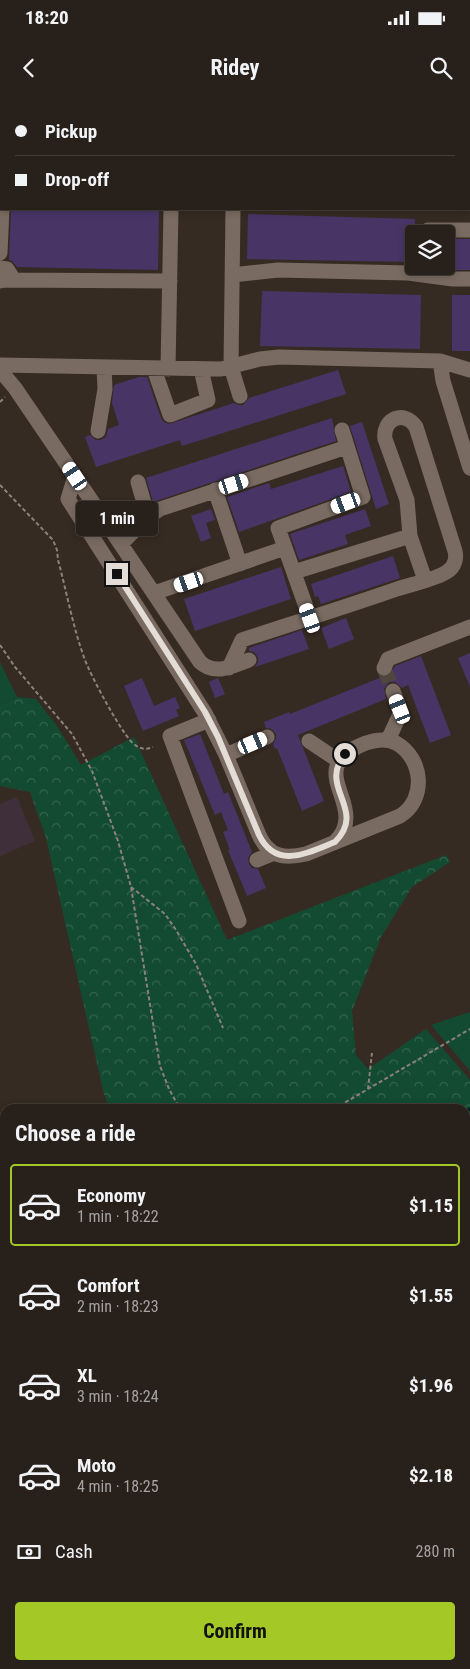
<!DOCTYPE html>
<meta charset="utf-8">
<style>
:root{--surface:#28201a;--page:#302823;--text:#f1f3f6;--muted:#a5a3a2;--line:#443e39;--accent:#a4c825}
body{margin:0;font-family:"Roboto Condensed",sans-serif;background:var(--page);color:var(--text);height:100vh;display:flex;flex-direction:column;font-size:19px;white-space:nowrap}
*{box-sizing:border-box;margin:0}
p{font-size:16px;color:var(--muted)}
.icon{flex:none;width:28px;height:28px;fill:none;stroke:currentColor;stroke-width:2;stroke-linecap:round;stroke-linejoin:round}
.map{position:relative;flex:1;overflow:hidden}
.side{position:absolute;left:0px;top:1004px;width:470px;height:566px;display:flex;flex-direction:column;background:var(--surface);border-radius:15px 15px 0 0;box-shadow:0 2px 8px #0003,0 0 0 1px var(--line)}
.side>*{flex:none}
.guide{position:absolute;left:0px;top:0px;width:470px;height:110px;box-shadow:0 2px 8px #0003,0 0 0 1px var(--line);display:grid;align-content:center;height:110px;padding:0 15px;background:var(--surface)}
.buttons{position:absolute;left:405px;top:125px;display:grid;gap:10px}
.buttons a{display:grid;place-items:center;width:50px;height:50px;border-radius:5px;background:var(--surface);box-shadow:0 2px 8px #0003,0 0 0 1px var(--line);font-size:25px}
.end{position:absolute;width:22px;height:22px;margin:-11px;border:6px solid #e4ddd7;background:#111;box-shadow:0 0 0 2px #111}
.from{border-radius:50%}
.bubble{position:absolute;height:35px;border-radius:5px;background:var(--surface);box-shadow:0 2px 8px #0003,0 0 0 1px var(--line);font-size:16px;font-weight:700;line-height:35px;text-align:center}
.car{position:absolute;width:15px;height:30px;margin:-15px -8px;border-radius:6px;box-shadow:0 0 4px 1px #0007;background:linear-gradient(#fff 24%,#345 0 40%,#fff 0 76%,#345 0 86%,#fff 0)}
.guide b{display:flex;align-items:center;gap:18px;height:48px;font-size:19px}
.guide b+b{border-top:1px solid var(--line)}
.guide i{width:12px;height:12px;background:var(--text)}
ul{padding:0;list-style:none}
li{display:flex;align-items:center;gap:15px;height:82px;margin:0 10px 8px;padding:0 5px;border:2px solid transparent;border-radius:5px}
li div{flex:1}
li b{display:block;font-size:19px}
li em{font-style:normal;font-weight:700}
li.active{border-color:var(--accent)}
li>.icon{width:45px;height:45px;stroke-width:1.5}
h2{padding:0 15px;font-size:22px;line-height:60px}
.pay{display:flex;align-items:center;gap:12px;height:55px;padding:0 15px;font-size:19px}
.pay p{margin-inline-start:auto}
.button{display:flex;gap:10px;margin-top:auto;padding:10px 15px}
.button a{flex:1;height:58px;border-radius:5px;background:var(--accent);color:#111;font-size:20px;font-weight:700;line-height:58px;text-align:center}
.status{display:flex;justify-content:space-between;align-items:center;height:35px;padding:0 25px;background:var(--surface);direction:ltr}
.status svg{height:14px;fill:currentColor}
header{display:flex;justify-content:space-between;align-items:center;height:65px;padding:0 15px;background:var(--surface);font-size:22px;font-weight:700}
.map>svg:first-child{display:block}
</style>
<div class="status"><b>18:20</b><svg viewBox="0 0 49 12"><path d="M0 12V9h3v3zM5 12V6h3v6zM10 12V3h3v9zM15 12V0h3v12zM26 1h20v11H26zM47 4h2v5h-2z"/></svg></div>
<header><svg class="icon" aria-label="back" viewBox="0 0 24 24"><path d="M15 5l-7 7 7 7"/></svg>Ridey<svg class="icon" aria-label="search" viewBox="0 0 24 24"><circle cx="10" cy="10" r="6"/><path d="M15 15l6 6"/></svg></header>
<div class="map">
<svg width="470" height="1569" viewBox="0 0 470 1569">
<defs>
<pattern id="forest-crowns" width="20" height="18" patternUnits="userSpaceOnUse" patternTransform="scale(1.25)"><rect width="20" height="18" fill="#134a32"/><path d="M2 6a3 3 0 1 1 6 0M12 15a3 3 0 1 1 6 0" fill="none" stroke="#35644f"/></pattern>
<pattern id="park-dots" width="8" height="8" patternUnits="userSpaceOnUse" patternTransform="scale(1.25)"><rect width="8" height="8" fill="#134a32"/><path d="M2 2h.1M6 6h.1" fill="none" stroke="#35644f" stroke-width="1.8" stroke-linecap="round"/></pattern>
</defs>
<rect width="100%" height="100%" fill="#362b22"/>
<path fill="#3f2f3b" d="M17,697L35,741L0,756V704Z"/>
<path fill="#134a32" d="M0,562L17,597L0,604Z
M470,912V971L431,925Z"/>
<path fill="url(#forest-crowns)" d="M17,597L36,599L57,626L81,665L134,637L227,840L446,755L450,762L412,787L381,837L352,911L356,955L368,969L426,929L470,980V1056L465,1059V1009H109L103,990L46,738L30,692L0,686V604Z
M160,1565H244L243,1569H159Z"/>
<path fill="url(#park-dots)" d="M5,1251V1565H156L155,1569H0V1254Z"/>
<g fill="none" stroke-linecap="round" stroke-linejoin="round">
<path stroke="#021b2e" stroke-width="3" d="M465,1012L470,1009
M0,1370L5,1369"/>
</g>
<path fill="#483566" d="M11,109H159L158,170L17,167L12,161L9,160Z
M248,114L415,119L414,162L247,159Z
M455,139H470V170H454Z
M262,191L421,195L420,249L260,246Z
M452,195H470V251H452Z
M338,270L346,294L182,346L180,340L96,367L85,337L90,335L96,340H101L106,337L108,329L119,325L112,303L114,285L139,277H147L161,318L164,322L169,324L234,303L238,305H243L249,298Z
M332,318L336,341L153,402L146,378Z
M362,322L389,404L376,409L350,326Z
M343,366L351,392L239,432L227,397L269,383L271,389Z
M211,409L215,420L206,423L211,438L201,442L191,416Z
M365,409L371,426L345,435L348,444L299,460L290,434Z
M393,456L400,478L321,504L318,496L315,497L311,484Z
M281,467L291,499L195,531L184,499Z
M346,518L354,539L329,549L321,528Z
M302,530L309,549L255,567L258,562V557L254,552L249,551V548Z
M470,553V587L458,558Z
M421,556L451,635L430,643L408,585L402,588L395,582H389L384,589L386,599L298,635L324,701L302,711L277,648L275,649L273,644L276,638V634L272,629L266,628L264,622L289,612L290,614L382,577L389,576L395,566Z
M142,578L154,606L175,597L180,608L176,610L179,616L143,631L124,586Z
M218,578L225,594L215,598L209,582Z
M200,634L224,694L228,692L252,752L248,758L249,764L252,768L258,769L266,788L247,796L228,750H230L223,732L228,730L221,712L215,715L184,640Z"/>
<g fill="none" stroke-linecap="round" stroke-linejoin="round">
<path stroke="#50463d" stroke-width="15" stroke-dasharray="15 8" stroke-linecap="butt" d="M384,568L393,591"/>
<path stroke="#8b827b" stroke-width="2" stroke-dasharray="4 2.5" stroke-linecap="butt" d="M0,302L5,297
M0,385L53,440L57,450L58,460C67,493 73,528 85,560C91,576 123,637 135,645C141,649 146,650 153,647
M0,545L15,567L72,634L92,671L118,741L131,787L160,966L169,989L180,1009
M131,787L165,814L176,830L196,864L223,928
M368,989L372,953
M334,1009L470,929
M465,1288L470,1297
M0,1330L5,1328
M0,1518L5,1516
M157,1569L159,1565"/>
<path stroke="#796b61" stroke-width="15" d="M469,88H470
M233,109L231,267L240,296
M428,134V130H470
M0,153L2,109
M0,168L7,169L14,180
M232,175L278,170L408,173L453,179H470
M0,181L5,180L170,181
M440,261L443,281L470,368
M0,265L221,269L260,259L279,257L440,261L470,270
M154,269L170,315L208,300L201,269
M168,269L171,109
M0,270L15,288L89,397L200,562C215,576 233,566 249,560
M98,331L105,289L104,268
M75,376L68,399L205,613L226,655L259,735C269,757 284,759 306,754L400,716C427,699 423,658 396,643C386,638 375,640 366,643C298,669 372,705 335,742
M138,382L148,417
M215,390L240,464
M121,444L148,417L160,409L347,347
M294,472L410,436
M154,493L285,448
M310,518L278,428L363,397L342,330
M229,568L242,540C294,523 345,507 397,489C409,485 438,479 448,471C454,467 457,459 455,451L416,327C404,309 382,319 385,339L407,400L410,436L425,480
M384,568L388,559L470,527
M209,620L170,636L239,821
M388,640L401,612L393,591
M309,641L339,661
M226,655L267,637
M257,760L274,753"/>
<path stroke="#999089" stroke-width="3" stroke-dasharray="2.5 5" stroke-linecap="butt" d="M469,39H470"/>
</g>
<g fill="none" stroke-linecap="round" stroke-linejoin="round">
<path stroke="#e4ddd7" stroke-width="6" d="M117,474L205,612L218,637L259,735C276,770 307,753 335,742C368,709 317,688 345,654"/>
</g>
</svg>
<div class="buttons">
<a><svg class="icon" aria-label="layers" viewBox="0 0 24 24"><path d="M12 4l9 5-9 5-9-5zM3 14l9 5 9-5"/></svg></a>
</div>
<i class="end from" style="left:345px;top:654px"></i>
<i class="end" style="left:117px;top:474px"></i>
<div class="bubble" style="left:76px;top:401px;width:82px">1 min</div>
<i class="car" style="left:75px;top:376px;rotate:326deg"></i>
<i class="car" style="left:234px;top:384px;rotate:72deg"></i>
<i class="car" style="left:346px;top:403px;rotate:250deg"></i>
<i class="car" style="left:189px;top:482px;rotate:251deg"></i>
<i class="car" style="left:310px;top:518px;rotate:340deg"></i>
<i class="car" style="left:400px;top:609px;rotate:338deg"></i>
<i class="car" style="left:253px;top:643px;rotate:67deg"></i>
<div class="guide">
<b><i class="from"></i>Pickup</b>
<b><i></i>Drop-off</b>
</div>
<section class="side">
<h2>Choose a ride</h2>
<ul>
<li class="active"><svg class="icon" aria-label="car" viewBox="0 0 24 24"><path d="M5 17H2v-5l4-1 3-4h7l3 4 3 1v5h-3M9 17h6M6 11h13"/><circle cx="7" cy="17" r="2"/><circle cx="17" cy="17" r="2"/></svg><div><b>Economy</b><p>1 min · 18:22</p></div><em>$1.15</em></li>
<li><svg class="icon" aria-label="car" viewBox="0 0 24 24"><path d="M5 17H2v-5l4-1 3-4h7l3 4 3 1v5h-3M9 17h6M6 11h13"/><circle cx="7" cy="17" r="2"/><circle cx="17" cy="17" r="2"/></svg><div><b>Comfort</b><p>2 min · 18:23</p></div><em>$1.55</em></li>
<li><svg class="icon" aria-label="car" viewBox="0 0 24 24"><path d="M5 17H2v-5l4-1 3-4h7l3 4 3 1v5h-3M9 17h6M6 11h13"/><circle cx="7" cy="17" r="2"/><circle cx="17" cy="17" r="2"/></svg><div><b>XL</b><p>3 min · 18:24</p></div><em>$1.96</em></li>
<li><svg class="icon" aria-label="car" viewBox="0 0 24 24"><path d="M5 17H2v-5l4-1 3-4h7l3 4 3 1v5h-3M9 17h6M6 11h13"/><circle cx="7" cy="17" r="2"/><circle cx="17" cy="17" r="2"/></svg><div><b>Moto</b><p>4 min · 18:25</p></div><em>$2.18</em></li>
</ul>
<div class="pay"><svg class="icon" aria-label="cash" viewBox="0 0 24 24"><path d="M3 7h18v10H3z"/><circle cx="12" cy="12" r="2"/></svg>Cash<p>280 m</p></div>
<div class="button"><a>Confirm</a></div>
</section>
</div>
